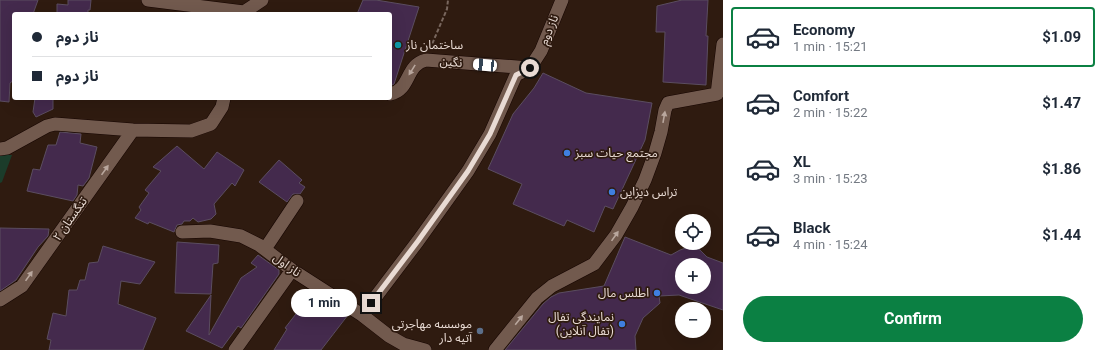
<!DOCTYPE html>
<meta charset="utf-8">
<style>
:root{--surface:#fff;--page:#f2f2f3;--text:#1f2937;--muted:#747a83;--line:#e0e1e3;--accent:#0b8043}
body{margin:0;font-family:Roboto,"Noto Sans Arabic",sans-serif;background:var(--page);color:var(--text);height:100vh;display:flex;flex-direction:column;font-size:15px;white-space:nowrap}
*{box-sizing:border-box;margin:0}
p{font-size:13px;color:var(--muted)}
.icon{flex:none;width:22px;height:22px;fill:none;stroke:currentColor;stroke-width:2;stroke-linecap:round;stroke-linejoin:round}
.map{position:relative;flex:1;overflow:hidden}
.drawer{display:flex;flex-direction:column;background:var(--surface);width:380px}
.drawer>*{flex:none}
.guide{position:absolute;left:12px;top:12px;width:380px;height:88px;border-radius:4px;box-shadow:0 4px 16px #0002;display:grid;align-content:center;height:88px;padding:0 20px;background:var(--surface)}
.fabs{position:absolute;left:675px;top:214px;display:grid;gap:8px}
.fabs a{display:grid;place-items:center;width:36px;height:36px;border-radius:50%;background:var(--surface);box-shadow:0 4px 16px #0002;font-size:20px}
.end{position:absolute;width:18px;height:18px;margin:-9px;border:5px solid #e9dbd4;background:#111;box-shadow:0 0 0 2px #111}
.from{border-radius:50%}
.bubble{position:absolute;height:28px;border-radius:14px;background:var(--surface);box-shadow:0 4px 16px #0002;font-size:13px;font-weight:700;line-height:28px;text-align:center}
.car{position:absolute;width:12px;height:24px;margin:-12px -6px;border-radius:5px;box-shadow:0 0 3px 1px #0007;background:linear-gradient(#fff 24%,#345 0 40%,#fff 0 76%,#345 0 86%,#fff 0)}
.guide b{display:flex;align-items:center;gap:14px;height:38px;font-size:15px}
.guide b+b{border-top:1px solid var(--line)}
.guide i{width:10px;height:10px;background:var(--text)}
ul{padding:7px 0 0;list-style:none}
li{display:flex;align-items:center;gap:12px;height:60px;margin:0 8px 6px;padding:0 12px;border:2px solid transparent;border-radius:4px}
li div{flex:1}
li b{display:block;font-size:15px}
li em{font-style:normal;font-weight:700}
li.current{border-color:var(--accent)}
li>.icon{width:36px;height:36px;stroke-width:1.5}
.action{display:flex;gap:8px;margin-top:auto;padding:8px 20px}
.action a{flex:1;height:46px;border-radius:24px;background:var(--accent);color:#fff;font-size:16px;font-weight:700;line-height:46px;text-align:center}
main{display:flex;flex:1;min-height:0}
.map>svg:first-child{display:block}
</style>
<main>
<div class="map">
<svg width="723" height="350" viewBox="0 0 723 350">
<rect width="100%" height="100%" fill="#2f1b10"/>
<path fill="#1b3c2a" d="M0,155H12L2,182L0,183Z"/>
<path fill="#442a4d" stroke="#5b4d60" fill-rule="evenodd" d="M0,0H38L33,14H14V80L10,83L9,102L0,101Z
M68,0H91L90,10H88V14H57V4L68,5Z
M363,0H376L419,7L394,84L390,86V14H357Z
M682,0H708L706,36H708L706,85L663,82L665,32H656L657,6Z
M543,73L586,93L652,103L645,140L613,209L605,206L594,232L567,220L564,226L513,204L522,184L488,169L513,114L534,88Z
M35,98H53V109L36,117L33,112Z
M60,132L81,134L80,143L97,147L89,178L83,186L78,185L77,195L73,201L27,191L33,169L40,170L48,145H56Z
M177,146L204,169L217,152L244,170L235,186L232,183L214,204L216,214L211,219L198,222L193,218L190,221H184L182,224L177,225L174,232L149,222L148,224L135,218L141,210L139,207L149,193L145,190L161,171L153,167Z
M279,160L302,180L299,183L305,187L300,194H293L287,202L259,182Z
M0,228L49,229L48,236L38,247L16,280L0,291Z
M625,237L671,255L680,250L692,246L700,250L707,257L723,263V310L679,295L659,296L660,303L643,318L635,336L636,350H505L543,304L551,297L559,293L604,286ZM682,265H704V287H682Z
M177,242L219,245L218,263L213,264L211,294L175,293Z
M103,246L155,262L140,284L121,281L118,304L156,318L143,350H49L51,340L47,339L53,313L66,316L69,290H77L80,280H85L89,263L98,262Z
M258,255L279,270V274L241,328L238,326L222,348L186,331L211,295L209,335L241,278L257,267L251,263Z
M312,292L348,315L321,350H274L287,329L285,328L299,310L298,309Z"/>
<g fill="none" stroke-linecap="round" stroke-linejoin="round">
<g stroke="#160500" stroke-width="14">
<path id="minor" d="M148,0L244,12L262,0
M390,94C411,90 405,65 426,60L530,68
M0,149L7,148L47,126L55,124L133,130L191,131L211,124L222,107L224,98
M182,232L210,231L241,236L259,245L292,270L362,315L389,336L403,344L425,350
M265,249L297,201
M0,300L22,286L133,130
M362,315L418,241L468,171L490,134L516,75L530,68L541,51L562,0
M235,350L292,270
M495,350L537,298L552,286L594,264L616,235L632,207L645,180L655,153L661,132L665,110L668,103L717,94L723,44"/>
</g>
<path stroke="#79675e" stroke-width="2" stroke-dasharray="4 2" stroke-linecap="butt" d="M430,49L447,9L448,0"/>
<use href="#minor" stroke="#725a4e" stroke-width="13"/>
</g>
<defs><path id="oneway-solid" d="M-6-.8H1V-3.2L6.5 0L1 3.2V.8H-6Z"/></defs>
<g fill="#b9a79e">
<use href="#oneway-solid" transform="translate(412 70) rotate(122)"/>
<use href="#oneway-solid" transform="translate(664 117) rotate(-80)"/>
<use href="#oneway-solid" transform="translate(105 170) rotate(-55)"/>
<use href="#oneway-solid" transform="translate(615 236) rotate(-55)"/>
<use href="#oneway-solid" transform="translate(29 276) rotate(-55)"/>
<use href="#oneway-solid" transform="translate(519 320) rotate(-51)"/>
</g>
<g fill="none" stroke-linecap="round" stroke-linejoin="round">
<path stroke="#e9dbd4" stroke-width="5" d="M371,303L418,241L468,171L490,134L516,75L530,68"/>
</g>
<circle fill="#0f9aa8" stroke="#2f1b10" stroke-width="1.5" cx="398" cy="45" r="4"/>
<g fill="#3f7fe0" stroke="#2f1b10" stroke-width="1.5">
<circle cx="567" cy="153" r="4"/>
<circle cx="612" cy="192" r="4"/>
<circle cx="657" cy="293" r="4"/>
<circle cx="622" cy="324" r="4"/>
</g>
<circle fill="#5c6f8a" stroke="#2f1b10" stroke-width="1.5" cx="480" cy="331" r="4"/>
<g text-anchor="middle" dominant-baseline="central" stroke-width="3.5" stroke-linejoin="round" paint-order="stroke">
<g font-size="12" fill="#e9dbd4" stroke="#2f1b10">
<text transform="translate(549 30) rotate(-68)">ناز دوم</text>
<text transform="translate(451 62) rotate(5)">نگین</text>
<text transform="translate(70 219) rotate(-55)">تنگستان ۲</text>
<text transform="translate(287 265) rotate(36)">ناز اول</text>
</g>
<g font-size="12" fill="#e9dbd4" stroke="#2f1b10" text-anchor="start">
<text x="406" y="45">ساختمان ناز</text>
<text x="575" y="153">مجتمع حیات سبز</text>
<text x="620" y="192">تراس دیزاین</text>
<text x="649" y="293" text-anchor="end">اطلس مال</text>
<text x="614" y="317" text-anchor="end">نمایندگی تفال<tspan x="614" dy="14">(تفال آنلاین)</tspan></text>
<text x="472" y="324" text-anchor="end">موسسه مهاجرتی<tspan x="472" dy="14">آتیه دار</tspan></text>
</g>
</g>
</svg>
<div class="fabs">
<a><svg class="icon" aria-label="locate" viewBox="0 0 24 24"><circle cx="12" cy="12" r="6"/><path d="M12 2v4M12 18v4M2 12h4M18 12h4"/></svg></a>
<a>+</a>
<a>−</a>
</div>
<i class="end from" style="left:530px;top:68px"></i>
<i class="end" style="left:371px;top:303px"></i>
<div class="bubble" style="left:291px;top:289px;width:66px">1 min</div>
<i class="car" style="left:485px;top:65px;rotate:275deg"></i>
<div class="guide">
<b><i class="from"></i>ناز دوم</b>
<b><i></i>ناز دوم</b>
</div>
</div>
<section class="drawer">
<ul>
<li class="current"><svg class="icon" aria-label="car" viewBox="0 0 24 24"><path d="M5 17H2v-5l4-1 3-4h7l3 4 3 1v5h-3M9 17h6M6 11h13"/><circle cx="7" cy="17" r="2"/><circle cx="17" cy="17" r="2"/></svg><div><b>Economy</b><p>1 min · 15:21</p></div><em>$1.09</em></li>
<li><svg class="icon" aria-label="car" viewBox="0 0 24 24"><path d="M5 17H2v-5l4-1 3-4h7l3 4 3 1v5h-3M9 17h6M6 11h13"/><circle cx="7" cy="17" r="2"/><circle cx="17" cy="17" r="2"/></svg><div><b>Comfort</b><p>2 min · 15:22</p></div><em>$1.47</em></li>
<li><svg class="icon" aria-label="car" viewBox="0 0 24 24"><path d="M5 17H2v-5l4-1 3-4h7l3 4 3 1v5h-3M9 17h6M6 11h13"/><circle cx="7" cy="17" r="2"/><circle cx="17" cy="17" r="2"/></svg><div><b>XL</b><p>3 min · 15:23</p></div><em>$1.86</em></li>
<li><svg class="icon" aria-label="car" viewBox="0 0 24 24"><path d="M5 17H2v-5l4-1 3-4h7l3 4 3 1v5h-3M9 17h6M6 11h13"/><circle cx="7" cy="17" r="2"/><circle cx="17" cy="17" r="2"/></svg><div><b>Black</b><p>4 min · 15:24</p></div><em>$1.44</em></li>
</ul>
<div class="action"><a>Confirm</a></div>
</section>
</main>
